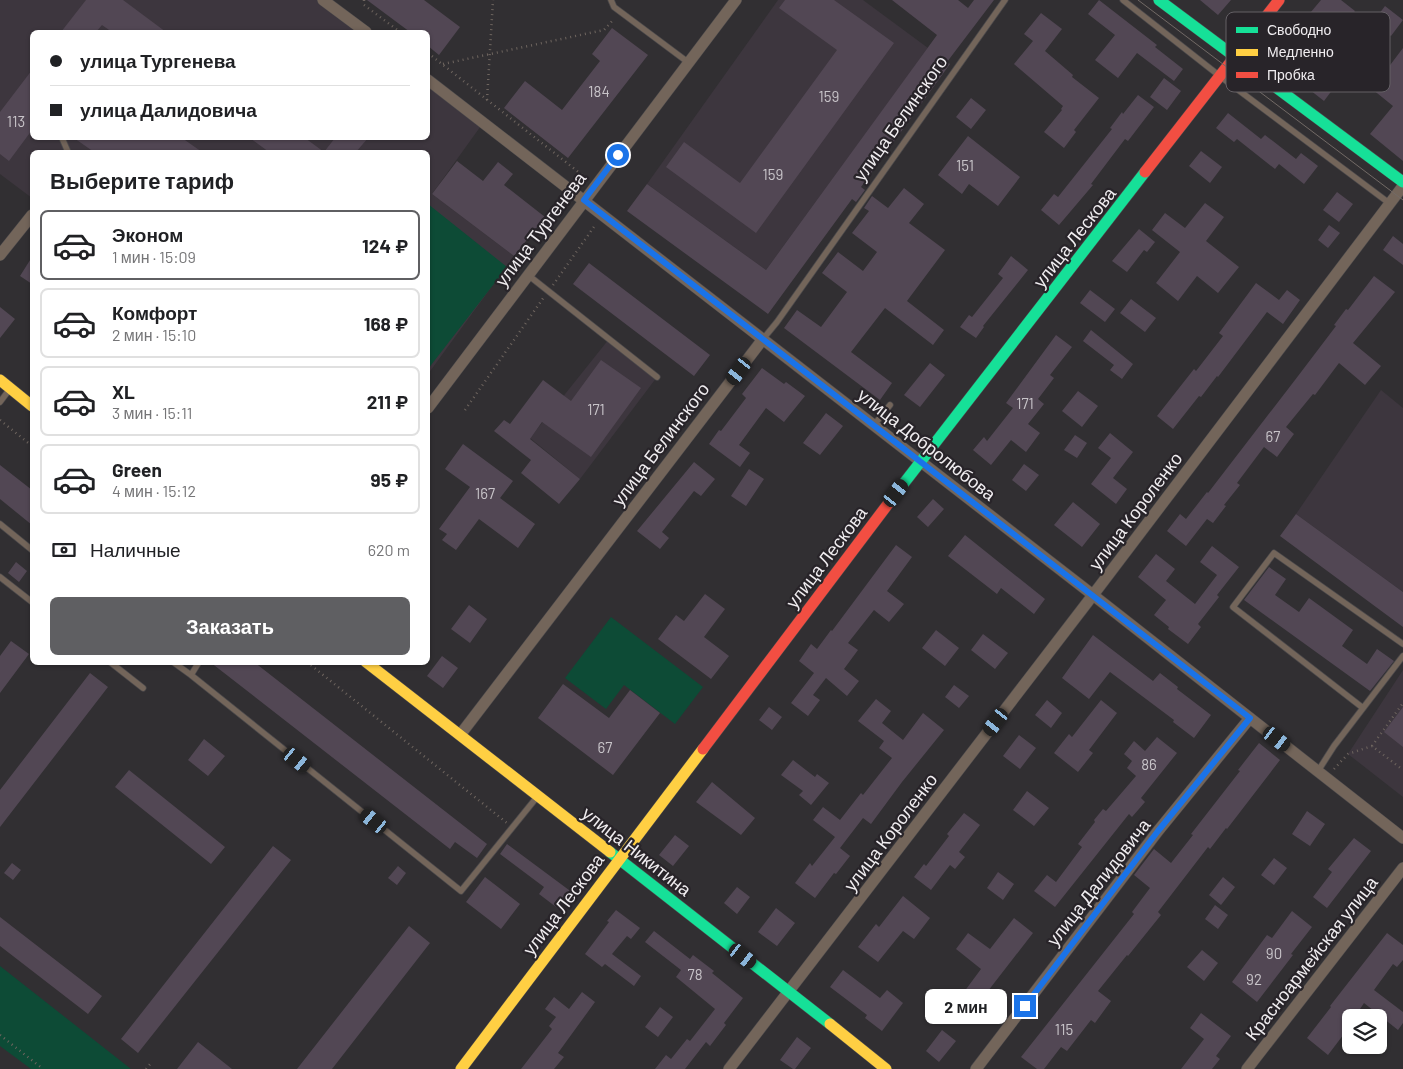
<!DOCTYPE html>
<html lang="ru">
<meta charset="utf-8">
<style>
:root{--surface:#fff;--page:#f6f6f6;--text:#202124;--muted:#757577;--line:#e0e0e0;--accent:#5f5f62}
body{margin:0;font-family:Barlow,sans-serif;background:var(--page);color:var(--text);height:100vh;display:flex;flex-direction:column;font-size:19px;white-space:nowrap}
*{box-sizing:border-box;margin:0}
p{font-size:16px;color:var(--muted)}
.icon{flex:none;width:28px;height:28px;fill:none;stroke:currentColor;stroke-width:2;stroke-linecap:round;stroke-linejoin:round}
.map{position:relative;flex:1;overflow:hidden}
.sheet{position:absolute;left:30px;top:150px;width:400px;height:515px;display:flex;flex-direction:column;background:var(--surface);border-radius:8px;box-shadow:0 1px 4px #0004}
.sheet>*{flex:none}
.top-card{position:absolute;left:30px;top:30px;width:400px;height:110px;border-radius:8px;box-shadow:0 1px 4px #0004;display:grid;align-content:center;height:110px;padding:0 20px;background:var(--surface)}
.tools{position:absolute;left:1342px;top:1009px;display:grid;gap:10px}
.tools a{display:grid;place-items:center;width:45px;height:45px;border-radius:8px;background:var(--surface);box-shadow:0 1px 4px #0004;font-size:25px}
.end{position:absolute;width:22px;height:22px;margin:-11px;border:6px solid #1a73e8;background:#fff;box-shadow:0 0 0 2px #fff}
.from{border-radius:50%}
.bubble{position:absolute;height:35px;border-radius:8px;background:var(--surface);box-shadow:0 1px 4px #0004;font-size:16px;font-weight:700;line-height:35px;text-align:center}
.car{position:absolute;width:15px;height:30px;margin:-15px -8px;border-radius:6px;box-shadow:0 0 4px 1px #0007;background:linear-gradient(#222 24%,#8ab4d8 0 40%,#222 0 76%,#8ab4d8 0 86%,#222 0)}
.top-card b{display:flex;align-items:center;gap:18px;height:48px;font-size:19px}
.top-card b+b{border-top:1px solid var(--line)}
.top-card i{width:12px;height:12px;background:var(--text)}
ul{padding:0;list-style:none}
li{display:flex;align-items:center;gap:15px;height:70px;margin:0 10px 8px;padding:0 10px;border:2px solid var(--line);border-radius:8px}
li div{flex:1}
li b{display:block;font-size:19px}
li em{font-style:normal;font-weight:700}
li.current{border-color:var(--accent)}
li>.icon{width:45px;height:45px;stroke-width:1.5}
h2{padding:0 20px;font-size:22px;line-height:60px}
.pay{display:flex;align-items:center;gap:12px;height:55px;padding:0 20px;font-size:19px}
.pay p{margin-inline-start:auto}
.cta{display:flex;gap:10px;margin-top:auto;padding:10px 20px}
.cta a{flex:1;height:58px;border-radius:8px;background:var(--accent);color:#fff;font-size:20px;font-weight:700;line-height:58px;text-align:center}
.map>svg:first-child{display:block}
</style>
<div class="map">
<svg width="1403" height="1069" viewBox="0 0 1403 1069">
<rect width="100%" height="100%" fill="#312f32"/>
<path fill="#3d363e" d="M0,0H321L364,32H32V138H428V81L483,123L432,194L514,256L428,374V152H32V198L0,174Z
M778,0H863L928,48L766,270L647,184Z
M609,339L657,377L580,479L530,438Z
M1381,390L1403,408V592L1296,514Z
M1403,670V797L1348,754Z"/>
<path fill="#0d4b36" d="M428,204L507,267L428,369Z
M611,617L703,687L675,724L624,685L606,709L565,678Z
M0,966L131,1069H31L0,1046Z"/>
<path fill="#524754" d="M86,0H123L166,32H112L102,25L96,32H61Z
M367,0H424L460,27L439,55L428,46V32H410Z
M785,0H834L894,43L756,233L666,167L684,142L740,183L837,50L779,8Z
M892,0H958L968,8L974,0H994L947,62L950,64L861,187L865,190L856,202L852,199L768,314L627,211L647,184L766,270L937,35Z
M1099,0L1157,45L1155,47L1183,69L1174,81L1137,53L1118,78L1095,60L1115,35L1088,14Z
M1200,0H1231L1218,15Z
M1321,0H1341L1355,11L1343,26L1345,28L1329,48L1300,25Z
M1385,6L1403,20L1391,36L1373,22Z
M1041,13L1062,29L1045,51L1073,75L1072,77L1099,98L1074,130L1076,132L1064,148L1044,132L1062,110L1061,109L1063,106L1014,64L1033,41L1024,34Z
M612,28L648,55L568,158L504,108L525,81L562,110L600,61L592,54Z
M1287,43L1314,63L1312,65L1336,85L1324,101L1273,61Z
M1403,48V161L1370,134L1393,106L1372,89Z
M32,70V130L9,161L0,154V112Z
M1164,78L1181,91L1167,110L1150,97Z
M1138,95L1154,107L1128,141L1125,139L1091,184L1093,185L1059,225L1041,210L1054,194L1058,197L1112,129L1110,128L1122,112L1123,114Z
M971,98L986,110L971,129L956,117Z
M1228,113L1261,139L1265,135L1296,159L1301,153L1318,166L1304,184L1279,164L1275,169L1237,139L1234,142L1216,128Z
M968,136L1020,177L998,206L969,184L962,194L938,175Z
M74,138H182L202,152H94Z
M250,138H305L324,152L335,138H368L356,152H269Z
M1201,151L1222,167L1210,183L1189,166Z
M457,161L483,181L498,162L513,174L504,185L545,217L514,256L432,194Z
M904,188L924,204L909,223L945,250L907,301L944,330L933,345L885,308L851,352L892,383L880,400L784,328L797,310L821,327L847,292L822,273L838,252L863,271L877,252L852,233L869,211L864,208L872,196L888,208Z
M1337,192L1353,204L1339,222L1323,210Z
M1205,203L1224,217L1206,241L1239,267L1218,293L1197,276L1178,301L1156,283L1180,252L1152,230L1165,213L1185,228Z
M1329,225L1340,233L1328,248L1318,240Z
M1139,229L1155,242L1147,252L1144,250L1127,272L1112,261Z
M1393,236L1403,244V265L1383,250Z
M1011,256L1028,270L983,326L984,327L976,338L960,327L969,315L972,317L1003,278L998,274Z
M32,257V284L20,276Z
M589,263L710,355L694,376L573,284Z
M1374,276L1395,292L1353,343L1381,366L1365,385L1339,363L1315,395L1313,394L1286,427L1294,434L1277,457L1264,447L1237,483L1240,485L1224,505L1226,506L1213,523L1207,519L1186,546L1167,531L1180,514L1186,519L1207,492L1208,493L1295,380L1336,326L1334,325L1346,309L1348,310Z
M1256,283L1279,300L1287,290L1300,300L1283,324L1267,312L1218,377L1217,376L1201,397L1199,396L1173,429L1157,416L1194,369L1196,371L1223,336L1219,333Z
M1090,290L1115,309L1105,322L1080,303Z
M1131,299L1156,318L1145,332L1120,313Z
M0,307L15,319L0,338Z
M1091,330L1133,364L1122,379L1110,370L1114,365L1083,341Z
M1056,335L1072,347L1050,375L1054,378L1038,399L1044,404L1028,424L1040,433L1026,452L1011,440L991,465L973,450L984,437L987,441L1013,408L1006,403Z
M601,360L641,388L591,457L542,422L530,439L580,479L559,504L521,473L531,460L494,431L504,420L510,424L543,380L571,401Z
M930,363L945,375L920,407L904,395Z
M762,368L784,384L786,382L805,396L784,422L766,408L739,445L750,453L740,467L709,444L719,430L721,431L746,398L742,394Z
M1078,391L1098,406L1082,427L1062,411Z
M826,413L843,426L820,455L803,443Z
M1110,433L1133,452L1113,478L1127,489L1116,504L1091,484L1111,458L1098,448Z
M1075,435L1087,443L1077,458L1064,450Z
M463,444L513,481L500,498L535,524L518,548L479,519L456,550L442,540L447,534L439,529L470,487L445,469Z
M694,462L715,479L701,496L694,491L662,532L669,538L660,549L637,531Z
M1024,464L1039,475L1026,491L1012,480Z
M0,465L32,490V525L0,499Z
M749,469L764,479L746,506L731,496Z
M933,499L944,509L928,527L917,517Z
M1073,502L1100,524L1082,547L1054,525Z
M1296,514L1403,592V627L1280,536Z
M965,535L1045,599L1034,614L1001,588L997,594L948,556Z
M896,545L912,557L887,591L904,604L889,622L874,610L848,643L858,650L844,669L859,681L847,696L826,678L813,695L820,700L808,716L791,703L814,673L799,661L811,644L817,649L831,630L832,631Z
M1212,546L1239,567L1217,595L1219,597L1198,624L1201,627L1188,644L1168,629L1169,627L1154,615L1166,600L1138,577L1156,554L1175,569L1166,581L1195,604L1217,575L1200,562Z
M16,562L27,571L19,582L8,573Z
M1269,567L1286,579L1275,595L1299,612L1309,598L1353,630L1342,646L1367,664L1377,649L1394,661L1370,691L1244,600Z
M705,594L725,609L704,637L729,656L711,679L658,639L676,615L684,621Z
M469,605L487,619L470,643L451,629Z
M936,630L959,648L945,666L922,648Z
M983,634L1008,653L995,669L971,650Z
M1093,635L1153,681L1160,673L1178,687L1177,689L1211,715L1194,738L1173,722L1174,720L1110,672L1089,699L1062,678Z
M11,641L29,654L0,693V656Z
M442,656L458,668L443,688L427,676Z
M210,662H254L487,844L477,858L455,842L450,849Z
M90,673L108,687L0,827V790Z
M563,684L609,718L630,690L660,713L613,775L538,718Z
M954,685L969,696L959,708L945,697Z
M876,699L891,711L882,723L903,740L923,713L944,730L902,782L871,824L863,818L840,848L850,856L836,874L834,873L815,898L795,883L810,863L812,866L835,837L813,820L823,807L840,820L861,793L863,795L892,758L879,748L884,741L858,721Z
M1047,700L1062,713L1051,728L1035,715Z
M1101,700L1117,713L1089,750L1093,753L1078,772L1054,753L1069,734L1072,737Z
M769,707L782,717L772,730L759,720Z
M1403,707V747L1384,732Z
M1019,735L1036,748L1020,769L1003,756Z
M1157,737L1177,753L1141,798L1145,802L1132,817L1129,814L1055,907L1034,891L1047,875L1056,882L1082,847L1078,844L1095,822L1094,820L1103,809L1106,811L1136,776L1127,768L1132,761L1124,754L1134,741L1145,751Z
M204,739L225,756L208,776L188,760Z
M1259,743L1280,760L1227,829L1226,828L1210,849L1208,847L1158,912L1161,915L1128,956L1127,955L1098,991L1111,1001L1095,1023L1091,1020L1067,1051L1061,1047L1044,1069H1037L1021,1057L1134,914L1132,912L1150,888L1134,875L1154,849L1171,863L1193,835L1191,834L1240,771L1238,770Z
M793,760L815,777L817,774L829,783L811,805L799,795L803,791L781,775Z
M129,770L225,847L211,864L115,787Z
M712,782L755,818L741,835L696,802Z
M1027,791L1049,808L1034,826L1013,810Z
M1307,811L1325,824L1310,846L1292,834Z
M964,813L980,825L959,852L965,857L955,869L950,865L931,890L914,877L924,864L926,866L949,836L947,834Z
M675,835L689,846L673,866L659,855Z
M1354,838L1371,851L1327,908L1313,897L1332,872L1328,869Z
M507,844L573,893L560,910L539,894L544,887L500,854Z
M273,846L291,860L138,1053L121,1039Z
M1274,858L1287,868L1274,885L1261,875Z
M12,863L21,870L13,880L4,873Z
M398,866L406,873L397,885L388,878Z
M998,872L1014,884L1003,900L987,888Z
M485,877L520,904L501,929L466,902Z
M1223,877L1235,887L1221,905L1209,895Z
M737,887L750,897L737,914L724,903Z
M903,896L930,918L914,939L903,931L878,962L858,947L876,924L879,927Z
M1215,905L1228,915L1218,929L1205,919Z
M776,908L795,923L777,946L758,932Z
M616,910L640,928L631,939L627,936L612,954L641,976L634,986L605,964L602,967L585,954L609,922L607,921Z
M1292,911L1312,927L1291,954L1293,955L1257,1002L1232,982L1267,935L1272,938Z
M0,917L102,996L88,1014L0,946Z
M1014,918L1033,933L988,991L991,993L978,1010L961,996L981,969L956,949L968,933L990,949Z
M409,926L430,943L332,1069H297Z
M654,931L690,959L693,955L714,971L712,973L743,998L724,1023L726,1025L710,1046L706,1042L685,1069H655L666,1055L671,1059L687,1039L690,1041L715,1009L676,977L681,970L645,942Z
M1387,933L1403,945V960L1397,967L1393,964L1374,990L1403,1012V1023L1398,1030L1364,1003L1354,1018H1351V1020L1345,1028L1347,1030L1328,1055L1307,1038L1331,1007L1330,1006Z
M1202,950L1218,963L1204,981L1187,967Z
M843,970L880,998L887,990L903,1003L882,1031L865,1018L867,1015L830,987Z
M582,992L595,1002L558,1053L564,1057L554,1069H521L552,1029L549,1026L556,1017L545,1009L554,997L569,1009Z
M660,1007L673,1017L658,1037L645,1027Z
M1201,1013L1231,1036L1216,1056L1220,1059L1212,1069H1181L1204,1039L1190,1028Z
M942,1030L956,1041L939,1062L926,1051Z
M797,1037L811,1048L795,1069H793L780,1060Z
M198,1042L232,1069H177Z"/>
<g fill="none" stroke-linecap="round" stroke-linejoin="round">
<g stroke="#4c4a4c" stroke-width="7">
<path id="lane" d="M611,0L614,7L689,63
M1123,0L1221,77L1389,203
M62,138L68,152
M528,275L657,377
M763,339L777,322L1005,0
M0,402L9,390
M874,425L890,405
M0,524L32,550
M0,577L32,602
M110,662L143,688
M173,662L191,675L461,891L537,797
M191,675L199,662
M1363,708L1233,607L1274,553L1403,644
M1318,771L1334,746L1403,656"/>
</g>
<g stroke="#4c4a4c" stroke-width="12">
<path id="street" d="M323,0L366,32
M428,80L1093,595L1403,838
M0,255L32,215
M428,408L736,0
M460,735L763,339
M729,1069L1093,595L1403,186
M976,1069L1158,831L1250,718
M1247,1069L1403,868"/>
</g>
<g stroke="#4c4a4c" stroke-width="12">
<path id="fast" d="M1159,0L1403,182
M894,496L1145,172
M610,852L830,1024"/>
</g>
<g stroke="#4c4a4c" stroke-width="12">
<path id="slow" d="M0,380L32,406
M366,662L610,852
M830,1024L886,1069
M461,1069L703,749"/>
</g>
<g stroke="#4c4a4c" stroke-width="12">
<path id="jam" d="M1145,172L1279,0
M703,749L894,496"/>
</g>
<path stroke="#6e655f" stroke-width="2.5" stroke-dasharray="1 4" stroke-linecap="butt" d="M364,0V5L400,32
M428,53L586,178
M443,64L604,30L614,19
M487,100L493,0
M553,285L596,224
M465,410L544,297
M0,420L32,446
M307,662L507,823
M1372,746L1403,703
M1334,769L1348,754L1372,746L1403,770
M0,1035L43,1069
M146,1069L151,1063"/>
<use href="#lane" stroke="#73655a" stroke-width="5.5"/>
<use href="#street" stroke="#73655a" stroke-width="11"/>
<use href="#fast" stroke="#16e098" stroke-width="11"/>
<use href="#slow" stroke="#ffcf43" stroke-width="11"/>
<use href="#jam" stroke="#f24e42" stroke-width="11"/>
<path stroke="#726a66" stroke-width="1" d="M1138,0L1403,200"/>
</g>
<g fill="none" stroke-linecap="round" stroke-linejoin="round">
<path stroke="#1a73e8" stroke-width="6" d="M618,155L584,200L1250,718L1158,831L1025,1006"/>
</g>
<g text-anchor="middle" dominant-baseline="central" stroke-width="4.5" stroke-linejoin="round" paint-order="stroke">
<g font-size="15" fill="#c8c4c9">
<text x="599" y="91">184</text>
<text x="829" y="96">159</text>
<text x="16" y="121">113</text>
<text x="965" y="165">151</text>
<text x="773" y="174">159</text>
<text x="1025" y="403">171</text>
<text x="596" y="409">171</text>
<text x="1273" y="436">67</text>
<text x="485" y="493">167</text>
<text x="605" y="747">67</text>
<text x="1149" y="764">86</text>
<text x="1274" y="953">90</text>
<text x="695" y="974">78</text>
<text x="1254" y="979">92</text>
<text x="1064" y="1029">115</text>
</g>
<g font-size="18" fill="#f0edf0" stroke="#282429">
<text transform="translate(900 118) rotate(-55)">улица Белинского</text>
<text transform="translate(540 229) rotate(-53)">улица Тургенева</text>
<text transform="translate(1074 237) rotate(-52)">улица Лескова</text>
<text transform="translate(660 444) rotate(-53)">улица Белинского</text>
<text transform="translate(927 444) rotate(38)">улица Добролюбова</text>
<text transform="translate(1135 511) rotate(-53)">улица Короленко</text>
<text transform="translate(826 557) rotate(-53)">улица Лескова</text>
<text transform="translate(890 832) rotate(-53)">улица Короленко</text>
<text transform="translate(637 851) rotate(38)">улица Никитина</text>
<text transform="translate(1098 882) rotate(-52)">улица Далидовича</text>
<text transform="translate(563 904) rotate(-53)">улица Лескова</text>
<text transform="translate(1311 958) rotate(-52)">Красноармейская улица</text>
</g>
</g>
<rect x="1226" y="12" width="164" height="80" rx="8" fill="#282429" stroke="#646065" stroke-width="1"/>
<rect x="1236" y="27" width="22" height="6" fill="#16e098"/>
<rect x="1236" y="49" width="22" height="7" fill="#ffcf43"/>
<rect x="1236" y="72" width="22" height="6" fill="#f24e42"/>
<g font-size="14" fill="#f0edf0">
<text x="1267" y="35">Свободно</text>
<text x="1267" y="57">Медленно</text>
<text x="1267" y="80">Пробка</text>
</g>
</svg>
<div class="tools">
<a><svg class="icon" aria-label="layers" viewBox="0 0 24 24"><path d="M12 4l9 5-9 5-9-5zM3 14l9 5 9-5"/></svg></a>
</div>
<i class="end from" style="left:618px;top:155px"></i>
<i class="end" style="left:1025px;top:1006px"></i>
<div class="bubble" style="left:925px;top:989px;width:82px">2 мин</div>
<i class="car" style="left:739px;top:371px;rotate:217deg"></i>
<i class="car" style="left:896px;top:493px;rotate:37deg"></i>
<i class="car" style="left:996px;top:722px;rotate:217deg"></i>
<i class="car" style="left:1277px;top:739px;rotate:128deg"></i>
<i class="car" style="left:297px;top:760px;rotate:129deg"></i>
<i class="car" style="left:374px;top:821px;rotate:309deg"></i>
<i class="car" style="left:743px;top:956px;rotate:128deg"></i>
<div class="top-card">
<b><i class="from"></i>улица Тургенева</b>
<b><i></i>улица Далидовича</b>
</div>
<section class="sheet">
<h2>Выберите тариф</h2>
<ul>
<li class="current"><svg class="icon" aria-label="car" viewBox="0 0 24 24"><path d="M5 17H2v-5l4-1 3-4h7l3 4 3 1v5h-3M9 17h6M6 11h13"/><circle cx="7" cy="17" r="2"/><circle cx="17" cy="17" r="2"/></svg><div><b>Эконом</b><p>1 мин · 15:09</p></div><em>124 ₽</em></li>
<li><svg class="icon" aria-label="car" viewBox="0 0 24 24"><path d="M5 17H2v-5l4-1 3-4h7l3 4 3 1v5h-3M9 17h6M6 11h13"/><circle cx="7" cy="17" r="2"/><circle cx="17" cy="17" r="2"/></svg><div><b>Комфорт</b><p>2 мин · 15:10</p></div><em>168 ₽</em></li>
<li><svg class="icon" aria-label="car" viewBox="0 0 24 24"><path d="M5 17H2v-5l4-1 3-4h7l3 4 3 1v5h-3M9 17h6M6 11h13"/><circle cx="7" cy="17" r="2"/><circle cx="17" cy="17" r="2"/></svg><div><b>XL</b><p>3 мин · 15:11</p></div><em>211 ₽</em></li>
<li><svg class="icon" aria-label="car" viewBox="0 0 24 24"><path d="M5 17H2v-5l4-1 3-4h7l3 4 3 1v5h-3M9 17h6M6 11h13"/><circle cx="7" cy="17" r="2"/><circle cx="17" cy="17" r="2"/></svg><div><b>Green</b><p>4 мин · 15:12</p></div><em>95 ₽</em></li>
</ul>
<div class="pay"><svg class="icon" aria-label="cash" viewBox="0 0 24 24"><path d="M3 7h18v10H3z"/><circle cx="12" cy="12" r="2"/></svg>Наличные<p>620 m</p></div>
<div class="cta"><a>Заказать</a></div>
</section>
</div>
